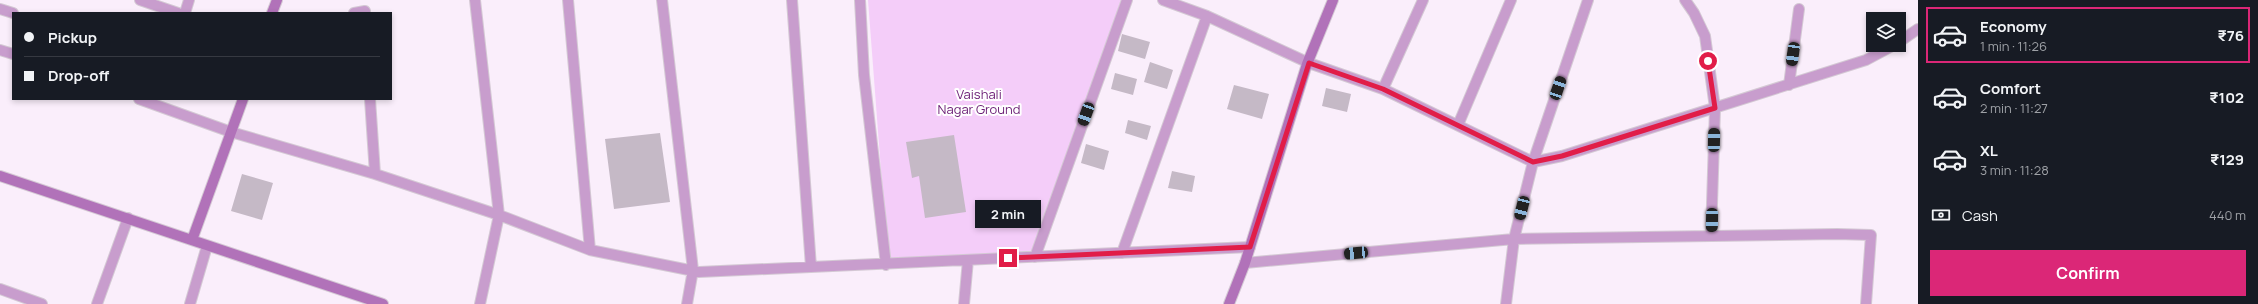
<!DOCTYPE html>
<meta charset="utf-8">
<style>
:root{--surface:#171b24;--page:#20242c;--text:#f1f3f6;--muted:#9ea1a6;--line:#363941;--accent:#db2777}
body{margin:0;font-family:Manrope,sans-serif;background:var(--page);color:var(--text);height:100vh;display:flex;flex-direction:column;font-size:15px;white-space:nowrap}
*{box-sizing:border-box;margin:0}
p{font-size:13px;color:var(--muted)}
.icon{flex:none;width:22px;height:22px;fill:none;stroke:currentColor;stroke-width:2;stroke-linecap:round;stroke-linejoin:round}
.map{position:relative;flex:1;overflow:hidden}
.side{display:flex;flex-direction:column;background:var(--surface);width:340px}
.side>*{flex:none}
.guide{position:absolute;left:12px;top:12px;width:380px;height:88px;border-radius:0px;box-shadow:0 2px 6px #0003;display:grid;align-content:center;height:88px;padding:0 12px;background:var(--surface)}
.tools{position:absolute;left:1866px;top:12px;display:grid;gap:8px}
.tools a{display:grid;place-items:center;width:40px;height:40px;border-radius:0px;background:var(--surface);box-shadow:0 2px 6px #0003;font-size:20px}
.end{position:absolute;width:18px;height:18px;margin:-9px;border:5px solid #e11d48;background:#fff;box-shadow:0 0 0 2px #fff}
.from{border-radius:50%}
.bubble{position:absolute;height:28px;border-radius:0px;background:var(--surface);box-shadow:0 2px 6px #0003;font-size:13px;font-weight:700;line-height:28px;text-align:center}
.car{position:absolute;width:12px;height:24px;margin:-12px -6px;border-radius:5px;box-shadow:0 0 3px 1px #0007;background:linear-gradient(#222 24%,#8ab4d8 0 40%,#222 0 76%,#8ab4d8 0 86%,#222 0)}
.guide b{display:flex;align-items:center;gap:14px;height:38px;font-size:15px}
.guide b+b{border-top:1px solid var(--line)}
.guide i{width:10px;height:10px;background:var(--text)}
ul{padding:7px 0 0;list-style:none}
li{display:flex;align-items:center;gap:12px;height:56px;margin:0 8px 6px;padding:0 4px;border:2px solid transparent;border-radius:0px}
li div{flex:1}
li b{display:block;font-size:15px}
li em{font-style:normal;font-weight:700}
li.selected{border-color:var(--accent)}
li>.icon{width:36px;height:36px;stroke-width:1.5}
.pay{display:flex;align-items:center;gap:10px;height:44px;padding:0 12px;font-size:15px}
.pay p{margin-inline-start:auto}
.button{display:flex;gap:8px;margin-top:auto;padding:8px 12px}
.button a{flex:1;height:46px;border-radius:0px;background:var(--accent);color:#fff;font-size:16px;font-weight:700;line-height:46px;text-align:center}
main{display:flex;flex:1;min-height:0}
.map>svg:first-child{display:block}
</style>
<main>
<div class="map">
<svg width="1918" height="304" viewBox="0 0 1918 304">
<rect width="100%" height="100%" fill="#faeefb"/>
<path fill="#f4cdf9" d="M868,0H1121L1033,255L888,262Z"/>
<path fill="#c5b9c6" d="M1122,34L1150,42L1145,59L1118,51Z
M1150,62L1173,70L1167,89L1144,82Z
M1115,73L1137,79L1133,95L1111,89Z
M1234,85L1269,94L1262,119L1227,109Z
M1326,88L1351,94L1347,112L1322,106Z
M1128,120L1151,126L1147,140L1125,133Z
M660,133L670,202L614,209L605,139Z
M954,135L966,212L925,218L919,176L912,178L906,142Z
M1086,144L1109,151L1104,170L1081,163Z
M1172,171L1195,176L1192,192L1168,188Z
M242,174L273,183L262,220L231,211Z"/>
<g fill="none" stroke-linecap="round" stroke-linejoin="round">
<g stroke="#d4c9d4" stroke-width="12">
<path id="street" d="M140,0L178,13
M475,0L499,215L480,304
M568,0L590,250
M662,0L693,270L687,304
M792,0L811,267
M860,0L864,75L886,265
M1163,0L1207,16L1309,63L1383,89L1533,162L1588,0
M1685,0L1694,13L1705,36L1715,108L1711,236
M0,9L13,13
M185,13L189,0
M354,13L365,11V13
M1899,42L1918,29
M0,50L13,54
M1789,85L1799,9
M1383,89L1423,0
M139,99L231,132L375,174L499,215L590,250L699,272L1250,247
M370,99L375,174
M1458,125L1511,0
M1122,253L1207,16
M1035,257L1127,0
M1245,263L1514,239L1533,162L1562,156L1866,60L1894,45
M0,289L42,304
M97,304L128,218
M190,304L207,246
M964,304L968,260
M1506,304L1514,239L1837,234L1871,235L1866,304"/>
</g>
<g stroke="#d4c9d4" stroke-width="12">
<path id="secondary" d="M272,13L277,0
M0,176L383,304
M192,240L243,99
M1229,304L1245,263L1307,64L1333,0"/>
</g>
<use href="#street" stroke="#c89dcd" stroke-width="10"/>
<use href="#secondary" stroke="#b172b9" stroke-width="10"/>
</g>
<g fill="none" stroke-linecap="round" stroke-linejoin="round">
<path stroke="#e11d48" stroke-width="5" d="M1008,258L1250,247L1309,63L1383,89L1533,162L1562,156L1715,108L1708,61"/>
</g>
<g text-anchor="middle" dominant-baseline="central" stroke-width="4" stroke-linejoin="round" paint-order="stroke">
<g font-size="13" fill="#6c1f76" stroke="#fff">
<text x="979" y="94">Vaishali<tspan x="979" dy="15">Nagar Ground</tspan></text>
</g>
</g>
</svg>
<div class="tools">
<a><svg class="icon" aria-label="layers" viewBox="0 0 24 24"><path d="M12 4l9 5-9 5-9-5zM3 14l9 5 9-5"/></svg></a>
</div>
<i class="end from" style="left:1708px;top:61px"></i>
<i class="end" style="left:1008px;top:258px"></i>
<div class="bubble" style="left:975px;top:200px;width:66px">2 min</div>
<i class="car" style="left:1793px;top:54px;rotate:188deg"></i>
<i class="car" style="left:1558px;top:88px;rotate:19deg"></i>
<i class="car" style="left:1086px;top:114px;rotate:200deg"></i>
<i class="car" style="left:1714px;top:140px;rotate:1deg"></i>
<i class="car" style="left:1522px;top:208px;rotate:194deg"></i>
<i class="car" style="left:1712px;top:220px;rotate:181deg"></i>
<i class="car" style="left:1356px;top:253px;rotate:265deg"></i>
<div class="guide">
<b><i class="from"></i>Pickup</b>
<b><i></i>Drop-off</b>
</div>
</div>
<section class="side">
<ul>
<li class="selected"><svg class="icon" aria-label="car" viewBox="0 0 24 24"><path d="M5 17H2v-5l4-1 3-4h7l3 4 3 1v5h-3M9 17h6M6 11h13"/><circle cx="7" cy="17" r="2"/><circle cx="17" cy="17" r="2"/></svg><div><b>Economy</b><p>1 min · 11:26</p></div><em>₹76</em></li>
<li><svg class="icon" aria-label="car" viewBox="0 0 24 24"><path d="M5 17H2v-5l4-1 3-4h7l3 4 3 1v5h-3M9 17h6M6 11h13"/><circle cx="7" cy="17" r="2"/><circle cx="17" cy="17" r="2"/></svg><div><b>Comfort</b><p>2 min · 11:27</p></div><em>₹102</em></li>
<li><svg class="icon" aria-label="car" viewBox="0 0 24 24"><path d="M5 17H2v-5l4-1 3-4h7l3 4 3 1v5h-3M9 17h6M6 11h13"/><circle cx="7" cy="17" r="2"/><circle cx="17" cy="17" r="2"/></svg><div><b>XL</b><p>3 min · 11:28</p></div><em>₹129</em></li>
</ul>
<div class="pay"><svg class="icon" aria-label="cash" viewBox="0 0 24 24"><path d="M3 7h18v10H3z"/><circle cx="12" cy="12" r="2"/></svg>Cash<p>440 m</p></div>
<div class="button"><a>Confirm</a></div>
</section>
</main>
